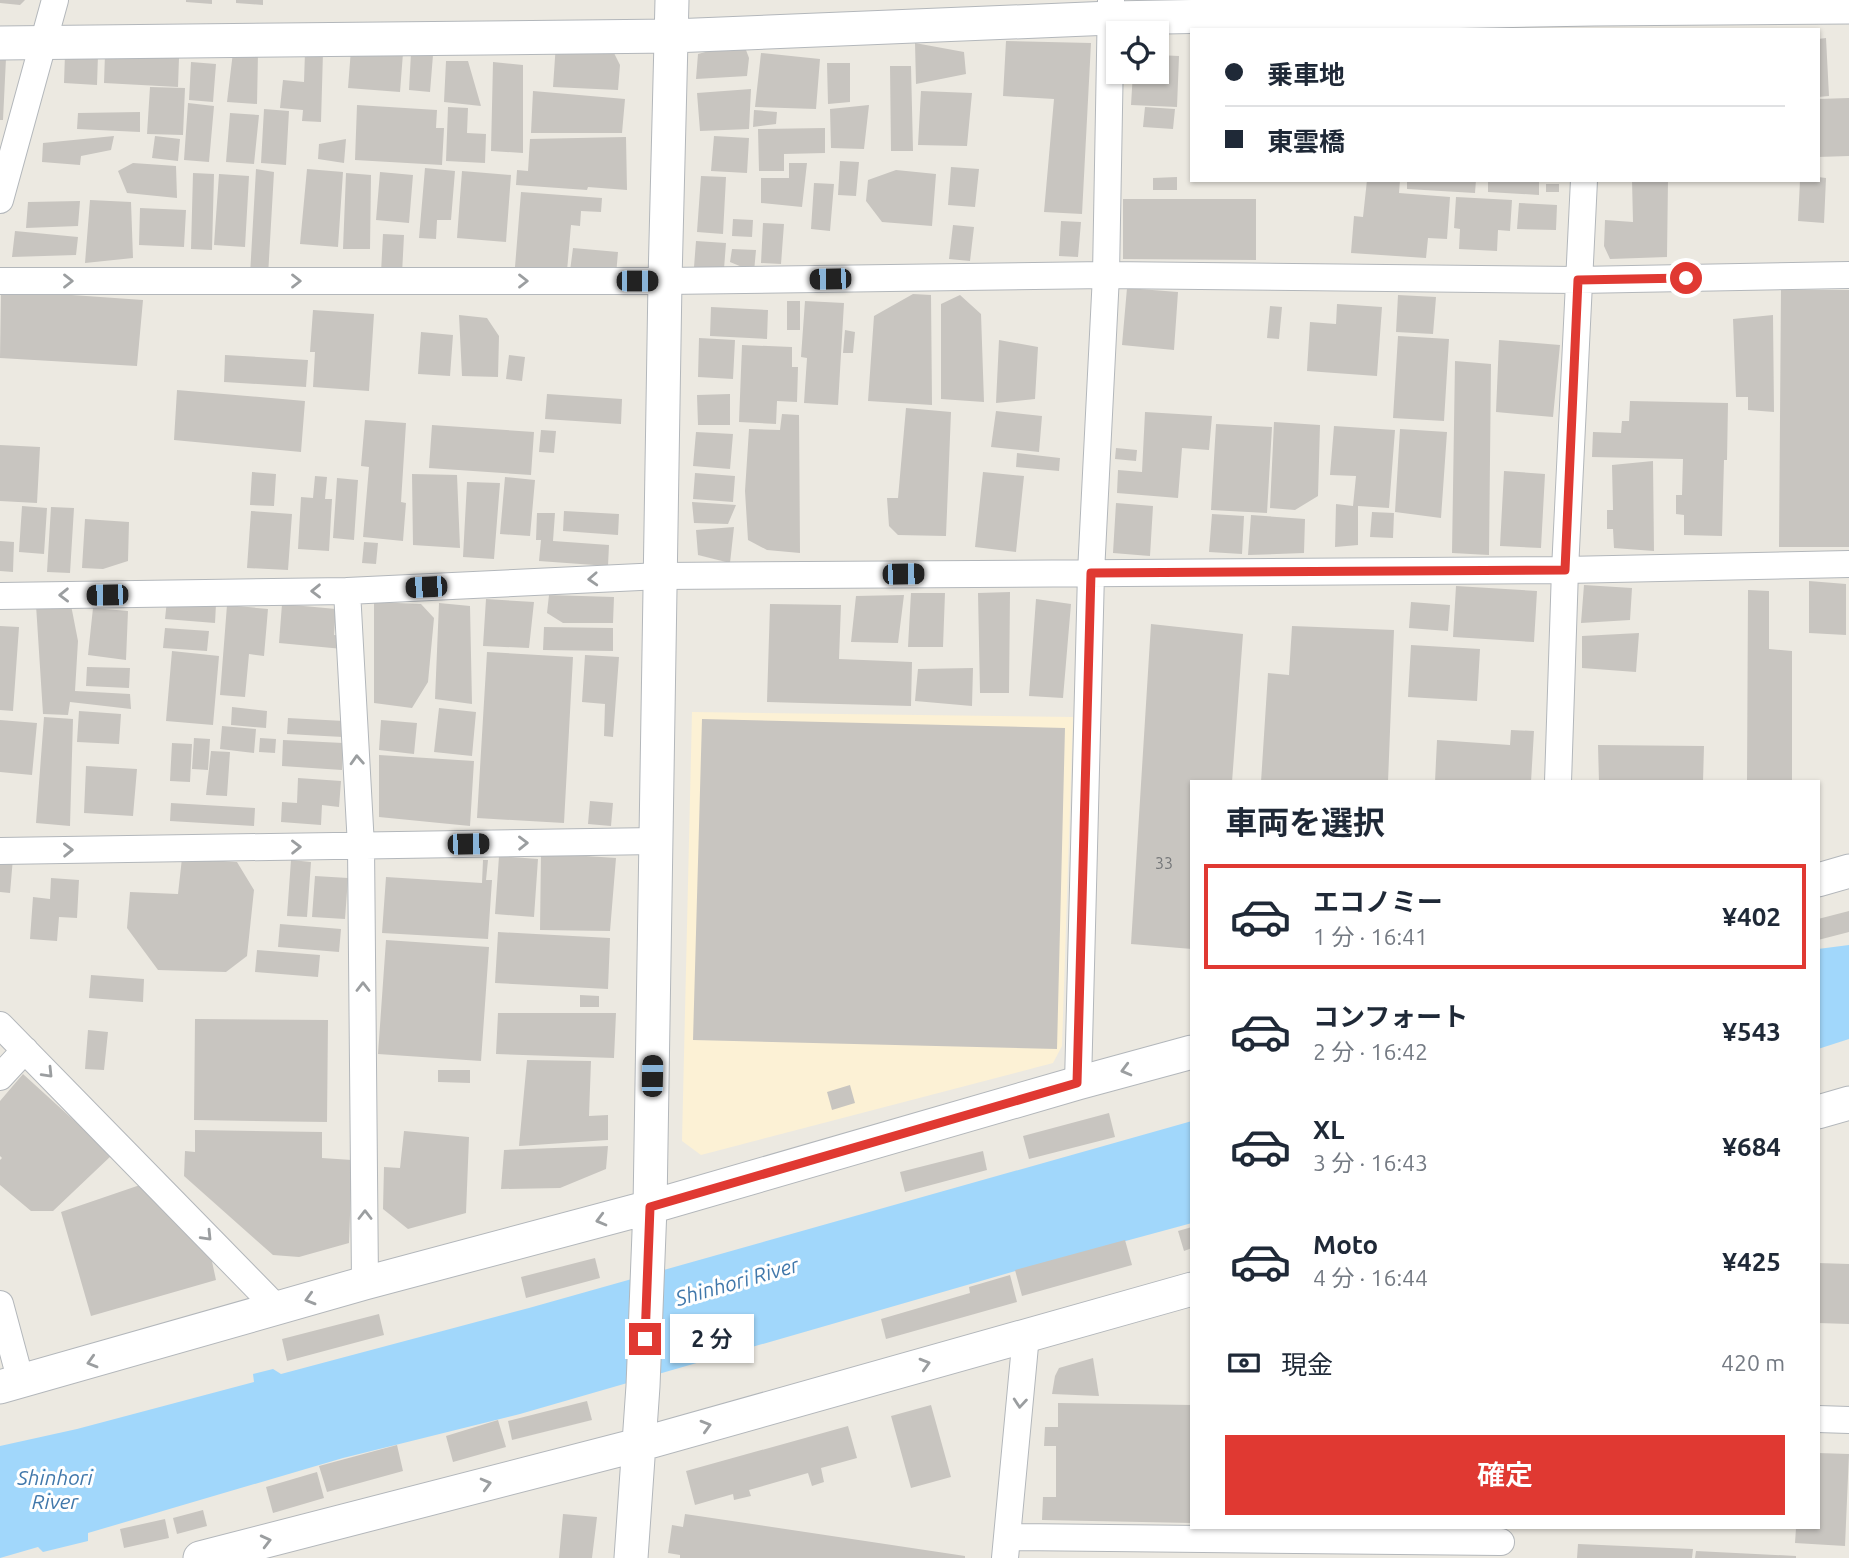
<!DOCTYPE html>
<html lang="ja">
<meta charset="utf-8">
<style>
:root{--surface:#fff;--page:#f6f6f7;--text:#1f2937;--muted:#747a83;--line:#e0e1e3;--accent:#e03932}
body{margin:0;font-family:Ubuntu,"Noto Sans JP",sans-serif;background:var(--page);color:var(--text);height:100vh;display:flex;flex-direction:column;font-size:26px;white-space:nowrap}
*{box-sizing:border-box;margin:0}
p{font-size:23px;color:var(--muted)}
.icon{flex:none;width:38px;height:38px;fill:none;stroke:currentColor;stroke-width:2;stroke-linecap:round;stroke-linejoin:round}
.map{position:relative;flex:1;overflow:hidden}
.details{position:absolute;left:1190px;top:780px;width:630px;height:749px;display:flex;flex-direction:column;background:var(--surface);border-radius:0px;box-shadow:0 2px 5px #0004}
.details>*{flex:none}
.banner{position:absolute;left:1190px;top:28px;width:630px;height:154px;border-radius:0px;box-shadow:0 2px 5px #0004;display:grid;align-content:center;height:154px;padding:0 35px;background:var(--surface)}
.buttons{position:absolute;left:1106px;top:21px;display:grid;gap:14px}
.buttons a{display:grid;place-items:center;width:63px;height:63px;border-radius:0px;background:var(--surface);box-shadow:0 2px 5px #0004;font-size:35px}
.end{position:absolute;width:32px;height:32px;margin:-16px;border:9px solid #e03932;background:#fff;box-shadow:0 0 0 4px #fff}
.from{border-radius:50%}
.bubble{position:absolute;height:49px;border-radius:0px;background:var(--surface);box-shadow:0 2px 5px #0004;font-size:23px;font-weight:600;line-height:49px;text-align:center}
.car{position:absolute;width:21px;height:42px;margin:-21px -10px;border-radius:9px;box-shadow:0 0 5px 2px #0007;background:linear-gradient(#222 24%,#8ab4d8 0 40%,#222 0 76%,#8ab4d8 0 86%,#222 0)}
.banner b{display:flex;align-items:center;gap:24px;height:66px;font-size:26px}
.banner b+b{border-top:2px solid var(--line)}
.banner i{width:18px;height:18px;background:var(--text)}
ul{padding:0;list-style:none}
li{display:flex;align-items:center;gap:21px;height:105px;margin:0 14px 10px;padding:0 21px;border:4px solid transparent;border-radius:0px}
li div{flex:1}
li b{display:block;font-size:26px}
li em{font-style:normal;font-weight:600}
li.active{border-color:var(--accent)}
li>.icon{width:63px;height:63px;stroke-width:1.5}
h2{padding:0 35px;font-size:32px;line-height:84px}
.pay{display:flex;align-items:center;gap:18px;height:77px;padding:0 35px;font-size:26px}
.pay p{margin-inline-start:auto}
.cta{display:flex;gap:14px;margin-top:auto;padding:14px 35px}
.cta a{flex:1;height:80px;border-radius:0px;background:var(--accent);color:#fff;font-size:28px;font-weight:600;line-height:80px;text-align:center}
.map>svg:first-child{display:block}
</style>
<div class="map">
<svg width="1849" height="1558" viewBox="0 0 1849 1558">
<rect width="100%" height="100%" fill="#ece9e1"/>
<path fill="#fcf1d5" d="M692,712L1073,717L1062,1046L1053,1063L701,1155L682,1141Z"/>
<path fill="#a1d7fb" d="M1849,945V1039L1818,1049V949Z
M1192,1121V1223L1026,1268L520,1414L343,1458L88,1533V1541L43,1552L38,1547L0,1558V1446L77,1429L254,1382L253,1374L273,1369L281,1374L529,1308Z"/>
<path fill="#c8c5c0" d="M0,0H25L20,5L0,3Z
M186,0H212V4L186,2Z
M236,0H263V5L236,3Z
M1826,38L1829,96L1818,97V39Z
M1006,41L1091,43L1082,214L1044,212L1054,99L1003,96Z
M743,42L749,58L747,76L696,79L698,54Z
M556,43L611,47L620,65L618,90L553,87Z
M915,43L964,52L966,74L916,84Z
M351,49L403,53L400,92L348,88Z
M233,52L258,53L257,104L227,102Z
M305,52H323L321,122L302,121L303,110L280,108L283,80L304,82Z
M411,53L433,55L430,92L409,90Z
M761,53L820,59L816,109L755,107Z
M65,54L98,55L97,85L64,83Z
M105,54L179,58L178,87L104,83Z
M1157,55L1179,56L1177,107L1131,105L1133,72H1157Z
M0,58H6L3,120H0Z
M446,61H468L481,106L444,102Z
M191,62L216,64L213,102L189,100Z
M493,62L523,65V153L491,151Z
M827,63H850V102L828,104Z
M890,66H911L913,151H891Z
M150,87L185,88L183,135L147,134Z
M751,89L749,129L700,131L697,93Z
M533,91L625,99L622,133H531Z
M921,91L972,93L967,146L918,145Z
M1849,98V156L1818,157V99Z
M188,103L214,106L209,162L184,160Z
M357,105L437,110L436,128H444L442,165L355,160Z
M869,105L864,149L831,148L830,109Z
M448,107L468,108L467,133L486,134L485,163L446,161Z
M1145,107L1175,109L1173,129L1143,127Z
M264,109L289,111L286,165L261,163Z
M754,110L777,112L776,124L753,127Z
M140,112V132L77,129L78,113Z
M230,113L259,115L254,164L226,162Z
M825,128V153L784,154V171H759L758,129Z
M114,136L111,150L81,156L80,165L42,162L43,143Z
M155,136L180,139L178,161L152,158Z
M714,136L749,138L747,173L711,171Z
M626,137L627,190L588,187L587,190L516,185L517,170L528,171L530,139Z
M346,139L344,163L318,159L319,144Z
M840,161L859,162L856,196L838,195Z
M133,163L176,166L177,198L127,193L118,171Z
M789,163H807L802,207L761,203V178H789Z
M951,167L979,169L975,207L948,205Z
M425,168L455,171L451,220H437L436,239L419,238Z
M256,169L274,172L268,276L250,275Z
M307,169L343,172L338,247L300,244Z
M896,170L936,174L932,226L882,222L866,201L868,180Z
M462,171L511,175L506,242L457,238Z
M380,172L413,175L409,223L376,220Z
M193,173L214,174L212,250L191,249Z
M346,173L371,175L370,249H343Z
M219,174L249,176L245,247L214,245Z
M701,176L726,177L723,234L697,232Z
M1177,177V190H1153V178Z
M1818,177L1826,178L1824,223L1798,221L1800,180H1818Z
M1367,180H1400L1399,193L1450,197L1447,239L1428,238L1426,258L1351,253L1354,216L1363,217Z
M1407,180H1476L1475,193L1407,189Z
M1488,180H1539V195L1488,192Z
M1632,180H1668L1667,257L1610,259L1604,246L1605,220L1633,222Z
M814,183L834,184L830,231L811,229Z
M1546,184H1559V192H1546Z
M521,192L602,198L601,212L581,211L580,226L571,225L567,271L515,267Z
M1456,197L1512,200L1510,231L1498,230L1497,251L1459,249L1460,229L1454,228Z
M1123,199H1256V260L1123,259Z
M90,200L131,202L133,258L85,263Z
M80,201L78,226L26,228L28,202Z
M1519,203L1557,205L1556,230L1517,229Z
M140,208L186,210L184,247L139,245Z
M733,219L753,220L752,237L732,236Z
M1061,221L1081,222L1078,257L1059,256Z
M763,223L784,224L781,264L761,263Z
M953,225L974,227L970,261L949,259Z
M15,231L78,237L76,255L12,257Z
M383,234L404,235L402,274L381,273Z
M696,241L726,243L724,269L694,267Z
M573,248L618,252L616,275L570,271Z
M732,249L756,250L754,272L730,262Z
M1127,288L1178,292L1174,350L1122,345Z
M1,290L143,300L137,366L0,358Z
M1781,290H1849V547H1779Z
M913,294L931,295L932,405L868,401L874,316Z
M960,295L981,314L984,402L941,399V304Z
M1398,295L1436,297L1433,334L1396,332Z
M787,301H800V330H787Z
M805,301L844,303L838,405L804,403L807,358L801,357Z
M1337,304L1382,307L1377,376L1307,371L1310,322L1336,324Z
M1270,306L1282,307L1279,339L1267,338Z
M711,307L768,310L767,339L710,336Z
M313,310L374,314L369,391L313,387L315,352H310Z
M459,315L487,318L499,336L498,377L462,376Z
M1773,315L1774,412L1748,410V397H1736L1733,319Z
M845,330L855,332L853,353H843Z
M421,332L453,335L450,376L418,374Z
M1398,336L1449,339L1444,421L1393,418Z
M699,338L735,340L733,379L698,377Z
M999,340L1038,347L1035,399L996,403Z
M1499,340L1560,345L1553,417L1496,412Z
M742,345L792,347V367H798L797,402L777,401L776,424L739,422Z
M225,355L308,360L306,387L224,382Z
M509,355L525,357L522,381L506,379Z
M1455,361L1491,364L1489,555L1452,553Z
M177,390L305,401L301,452L174,440Z
M547,394L622,399L621,424L545,419Z
M730,394V425H698L697,395Z
M1630,401L1728,403L1727,460H1724L1722,536L1684,535V515L1676,514V495H1682L1683,459L1592,457L1593,432L1621,433L1622,421H1629Z
M906,408L951,412L946,536L898,535L889,526L887,498H898Z
M996,411L1042,416L1039,452L991,447Z
M1145,412L1212,416L1209,450L1182,448L1178,498L1117,493L1118,470L1142,472Z
M782,414L799,415L800,553L767,550L748,540L745,491L749,429L780,430Z
M365,420L406,423L401,502L406,503L403,541L363,537L369,467L361,466Z
M1274,422L1320,425L1318,496L1295,510L1270,508Z
M1216,424L1272,427L1267,513L1211,510Z
M432,425L534,432L531,475L429,468Z
M1334,426L1395,430L1389,508L1358,506V545L1335,547L1336,504L1353,506L1356,476L1330,475Z
M1400,429L1447,432L1441,518L1395,512Z
M541,430L556,431L554,453L539,452Z
M696,432L733,434L730,469L693,466Z
M0,445L40,447L37,503L0,501Z
M1116,448L1137,450L1136,461L1115,459Z
M1017,453L1060,458L1059,471L1016,467Z
M1653,461L1654,551L1614,548L1613,529H1607V510H1613L1612,465Z
M1504,471L1545,474L1541,548L1500,546Z
M252,472L276,474L274,506L250,505Z
M983,472L1024,476L1016,552L975,547Z
M695,473L735,476L733,502L693,499Z
M412,474L457,475L460,548L413,545Z
M315,476L327,477L325,499H332L329,551L298,549L301,497L313,498Z
M505,477L535,480L530,536L500,534Z
M337,478L358,480L354,540L333,538Z
M467,482L500,483L494,559L463,557Z
M692,502L736,505L728,524L694,523Z
M1116,503L1153,506L1150,556L1113,553Z
M22,506L47,508L44,554L19,552Z
M51,507L74,508L70,573L47,572Z
M251,511L292,514L288,570L247,568Z
M564,511L619,514L618,535L563,531Z
M1372,512L1394,513L1393,538L1370,537Z
M537,513H555L553,541L609,545L608,566L539,561L541,540H536Z
M1212,514L1244,516L1242,554L1209,552Z
M1251,515L1305,519L1304,553L1248,555Z
M85,519L129,522L128,561L103,569L82,568Z
M734,527L730,563L698,555L696,530Z
M0,541L14,542L13,572L0,571Z
M364,542L378,543L376,564L362,563Z
M1809,581L1846,584V635L1809,633Z
M1584,585L1632,588L1630,620L1581,623Z
M1456,586L1537,591L1534,642L1453,637Z
M1748,590L1769,591V649L1792,651V782H1747Z
M1010,592L1009,693H980L978,593Z
M911,593H945L943,647H908Z
M549,595L614,597L613,623H563L547,613Z
M904,595L898,643L851,642L856,596Z
M486,599L534,602L529,648L483,646Z
M1036,599L1071,604L1063,698L1029,696Z
M167,600L216,604L215,623L165,619Z
M374,602L421,604L434,618L428,682L412,708L374,703Z
M1411,602L1450,605L1448,631L1409,628Z
M439,603L470,606L472,704L435,699Z
M282,604L336,609L334,635L344,636L343,649L279,643Z
M770,604L841,605L839,659L912,662L911,706L767,702Z
M36,605H71L78,641L75,691L130,694L131,709L70,702L68,715L43,714Z
M227,605L268,609L264,656L249,654L245,697L220,695Z
M93,608L128,611L126,660L88,655Z
M1151,624L1243,634L1232,782H1192V949L1131,944Z
M0,626L19,627L13,711L0,710Z
M1292,626L1394,630L1388,782H1261L1268,673L1289,675Z
M544,627L613,628V651L543,650Z
M165,628L209,631L207,651L163,648Z
M1639,633L1636,672L1582,668V636Z
M1411,645L1480,649L1477,701L1408,697Z
M172,651L219,656L213,725L166,721Z
M487,652L573,657L564,823L477,818Z
M585,655L619,657L613,737L604,736L605,704L582,702Z
M87,667L130,668L129,688L86,686Z
M973,668L972,706L915,701L918,669Z
M232,707L267,711L266,728L231,725Z
M439,708L476,712L472,756L434,752Z
M79,711L121,714L119,744L77,742Z
M44,717L73,719L70,826L36,823Z
M288,718L344,721L343,737L287,734Z
M702,719L1065,728L1057,1049L693,1040Z
M0,720L37,723L32,775L0,772Z
M381,720L417,723L414,754L379,750Z
M222,726L256,729L254,753L220,749Z
M1511,730L1534,731L1531,782H1435L1437,740L1510,745Z
M194,738L210,739L208,770L192,769Z
M260,738L276,739L275,753L259,752Z
M283,740L343,743L342,770L282,766Z
M172,743L192,744L190,782L170,781Z
M1598,745L1704,746L1703,782H1599Z
M211,751L230,752L227,796L206,795Z
M379,755L474,761L470,826L379,817Z
M86,766L137,769L133,816L84,813Z
M298,778L341,781L339,807L322,805L321,825L281,822L282,802L297,803Z
M590,801L613,803L611,826L588,824Z
M171,803L255,808L254,826L170,821Z
M541,853L616,858L610,931L540,930Z
M499,856L538,859L534,917L495,914Z
M0,857L13,858L10,893L0,892Z
M182,858L237,862L254,890L247,956L226,972L158,970L127,928L130,892L178,894Z
M291,860L311,862L307,917L287,916Z
M483,860H488L486,880H492L488,939L382,933L386,877L482,883Z
M315,876L348,878L345,919L312,917Z
M51,878L79,880L77,918L59,917L57,941L30,939L33,897L50,899Z
M1849,911V932L1818,940V919Z
M280,924L341,929L339,952L278,947Z
M498,932L610,938L608,989L495,983Z
M386,940L489,947L481,1061L378,1054Z
M257,950L320,955L318,977L255,972Z
M91,975L144,979L143,1002L89,998Z
M580,995L599,996V1007H580Z
M498,1013H616L614,1058L496,1054Z
M195,1019L328,1020L327,1122L194,1120Z
M88,1030L108,1032L104,1070L85,1069Z
M527,1060L591,1061L589,1116L608,1115V1140L519,1146Z
M438,1070H470V1083L438,1082Z
M23,1074L112,1155L53,1211H31L0,1185V1160L2,1158L0,1156V1101Z
M850,1085L855,1103L832,1110L827,1092Z
M1109,1113L1115,1137L1029,1159L1023,1136Z
M195,1130L322,1132V1158L352,1160L349,1243L299,1257L273,1255L184,1176L185,1151L195,1152Z
M404,1131L469,1137L466,1213L408,1229L383,1209L384,1167L400,1168Z
M608,1146L606,1169L560,1188L501,1189L504,1150Z
M983,1151L987,1170L905,1192L900,1172Z
M140,1185L208,1243L216,1280L91,1316L61,1212Z
M1192,1227V1248L1184,1251L1178,1231Z
M1125,1240L1132,1265L1022,1296L1015,1270Z
M595,1258L600,1278L526,1298L521,1277Z
M1818,1263L1849,1264V1324L1818,1323Z
M1010,1275L1017,1302L886,1339L881,1319L970,1293L969,1287Z
M379,1314L384,1335L287,1361L282,1339Z
M1093,1358L1099,1396L1052,1394L1055,1376L1059,1368Z
M587,1401L592,1420L512,1440L508,1421Z
M1058,1403L1192,1405V1523L1042,1520L1043,1497H1056V1446H1044L1045,1427H1058Z
M931,1405L951,1477L911,1488L891,1416Z
M498,1420L506,1447L453,1462L446,1436Z
M848,1426L857,1458L821,1468L824,1482L812,1486L808,1473L749,1490L751,1496L734,1500L733,1494L695,1505L686,1471Z
M397,1445L403,1471L327,1492L319,1466Z
M1818,1453L1849,1454L1845,1546L1795,1543L1796,1528H1818Z
M317,1472L324,1498L273,1513L266,1487Z
M203,1510L207,1526L177,1534L173,1518Z
M563,1514L597,1517L592,1558H559Z
M685,1514L965,1556V1558H680V1555L668,1553L672,1525L683,1527Z
M165,1519L169,1538L124,1548L120,1529Z
M1578,1544L1693,1549L1692,1558H1577Z
M1696,1551L1796,1556V1558H1695Z"/>
<g fill="none" stroke-linecap="round" stroke-linejoin="round">
<g stroke="#b3b7bb" stroke-width="28">
<path id="minor" d="M0,200L55,0
M0,281H665L1106,275L1578,280L1849,275
M347,591L361,846L365,1283
M0,596L347,591L661,576L1565,570L1849,564
M1558,782L1565,570L1584,180
M0,851L656,841
M0,1025L277,1308
M0,1077L25,1050
M1078,1083L1091,573L1106,275L1111,0
M0,1304L21,1382
M1818,1419L1849,1420
M1007,1537L1501,1542
M1005,1558L1026,1335"/>
</g>
<g stroke="#b3b7bb" stroke-width="35">
<path id="tertiary" d="M0,43L672,36L1111,18L1594,9L1849,7
M1818,880L1849,871
M1818,1112L1849,1103
M0,1387L365,1283L650,1207L1078,1083L1192,1052
M200,1558L638,1445L1192,1289
M631,1558L643,1386L650,1207L665,281L672,0"/>
</g>
<use href="#minor" stroke="#fff" stroke-width="26"/>
<use href="#tertiary" stroke="#fff" stroke-width="33"/>
</g>
<defs><path id="oneway-chevron" d="M-2-3.5L2.5 0L-2 3.5" fill="none" stroke-width="1.6" stroke-linecap="round" stroke-linejoin="round" transform="scale(1.75)"/></defs>
<g stroke="#9b9ea0">
<use href="#oneway-chevron" transform="translate(68 281)"/>
<use href="#oneway-chevron" transform="translate(296 281)"/>
<use href="#oneway-chevron" transform="translate(523 281)"/>
<use href="#oneway-chevron" transform="translate(593 579) rotate(177)"/>
<use href="#oneway-chevron" transform="translate(316 591) rotate(179)"/>
<use href="#oneway-chevron" transform="translate(64 595) rotate(179)"/>
<use href="#oneway-chevron" transform="translate(357 760) rotate(-93)"/>
<use href="#oneway-chevron" transform="translate(523 843) rotate(-1)"/>
<use href="#oneway-chevron" transform="translate(296 847) rotate(-1)"/>
<use href="#oneway-chevron" transform="translate(68 850) rotate(-1)"/>
<use href="#oneway-chevron" transform="translate(363 987) rotate(-90)"/>
<use href="#oneway-chevron" transform="translate(1126 1070) rotate(165)"/>
<use href="#oneway-chevron" transform="translate(48 1073) rotate(46)"/>
<use href="#oneway-chevron" transform="translate(365 1215) rotate(-90)"/>
<use href="#oneway-chevron" transform="translate(601 1220) rotate(165)"/>
<use href="#oneway-chevron" transform="translate(207 1236) rotate(46)"/>
<use href="#oneway-chevron" transform="translate(310 1299) rotate(164)"/>
<use href="#oneway-chevron" transform="translate(92 1362) rotate(164)"/>
<use href="#oneway-chevron" transform="translate(925 1364) rotate(-16)"/>
<use href="#oneway-chevron" transform="translate(1020 1403) rotate(95)"/>
<use href="#oneway-chevron" transform="translate(706 1426) rotate(-16)"/>
<use href="#oneway-chevron" transform="translate(486 1484) rotate(-15)"/>
<use href="#oneway-chevron" transform="translate(266 1541) rotate(-14)"/>
</g>
<g fill="none" stroke-linecap="round" stroke-linejoin="round">
<path stroke="#e03932" stroke-width="9" d="M645,1339L650,1207L1077,1083L1091,573L1565,570L1578,280L1686,278"/>
</g>
<g text-anchor="middle" dominant-baseline="central" stroke-width="6" stroke-linejoin="round" paint-order="stroke">
<g font-size="16" fill="#757779">
<text x="1164" y="863">33</text>
</g>
<g font-size="21" font-style="italic" fill="#4178ab" stroke="#fff">
<text transform="translate(737 1281) rotate(-16)">Shinhori River</text>
<text x="55" y="1477">Shinhori<tspan x="55" dy="24">River</tspan></text>
</g>
</g>
</svg>
<div class="buttons">
<a><svg class="icon" aria-label="locate" viewBox="0 0 24 24"><circle cx="12" cy="12" r="6"/><path d="M12 2v4M12 18v4M2 12h4M18 12h4"/></svg></a>
</div>
<i class="end from" style="left:1686px;top:278px"></i>
<i class="end" style="left:645px;top:1339px"></i>
<div class="bubble" style="left:670px;top:1314px;width:84px">2 分</div>
<i class="car" style="left:830px;top:279px;rotate:269deg"></i>
<i class="car" style="left:637px;top:281px;rotate:90deg"></i>
<i class="car" style="left:903px;top:574px;rotate:89deg"></i>
<i class="car" style="left:426px;top:587px;rotate:267deg"></i>
<i class="car" style="left:107px;top:595px;rotate:269deg"></i>
<i class="car" style="left:468px;top:844px;rotate:89deg"></i>
<i class="car" style="left:652px;top:1076px;rotate:1deg"></i>
<div class="banner">
<b><i class="from"></i>乗車地</b>
<b><i></i>東雲橋</b>
</div>
<section class="details">
<h2>車両を選択</h2>
<ul>
<li class="active"><svg class="icon" aria-label="car" viewBox="0 0 24 24"><path d="M5 17H2v-5l4-1 3-4h7l3 4 3 1v5h-3M9 17h6M6 11h13"/><circle cx="7" cy="17" r="2"/><circle cx="17" cy="17" r="2"/></svg><div><b>エコノミー</b><p>1 分 · 16:41</p></div><em>¥402</em></li>
<li><svg class="icon" aria-label="car" viewBox="0 0 24 24"><path d="M5 17H2v-5l4-1 3-4h7l3 4 3 1v5h-3M9 17h6M6 11h13"/><circle cx="7" cy="17" r="2"/><circle cx="17" cy="17" r="2"/></svg><div><b>コンフォート</b><p>2 分 · 16:42</p></div><em>¥543</em></li>
<li><svg class="icon" aria-label="car" viewBox="0 0 24 24"><path d="M5 17H2v-5l4-1 3-4h7l3 4 3 1v5h-3M9 17h6M6 11h13"/><circle cx="7" cy="17" r="2"/><circle cx="17" cy="17" r="2"/></svg><div><b>XL</b><p>3 分 · 16:43</p></div><em>¥684</em></li>
<li><svg class="icon" aria-label="car" viewBox="0 0 24 24"><path d="M5 17H2v-5l4-1 3-4h7l3 4 3 1v5h-3M9 17h6M6 11h13"/><circle cx="7" cy="17" r="2"/><circle cx="17" cy="17" r="2"/></svg><div><b>Moto</b><p>4 分 · 16:44</p></div><em>¥425</em></li>
</ul>
<div class="pay"><svg class="icon" aria-label="cash" viewBox="0 0 24 24"><path d="M3 7h18v10H3z"/><circle cx="12" cy="12" r="2"/></svg>現金<p>420 m</p></div>
<div class="cta"><a>確定</a></div>
</section>
</div>
